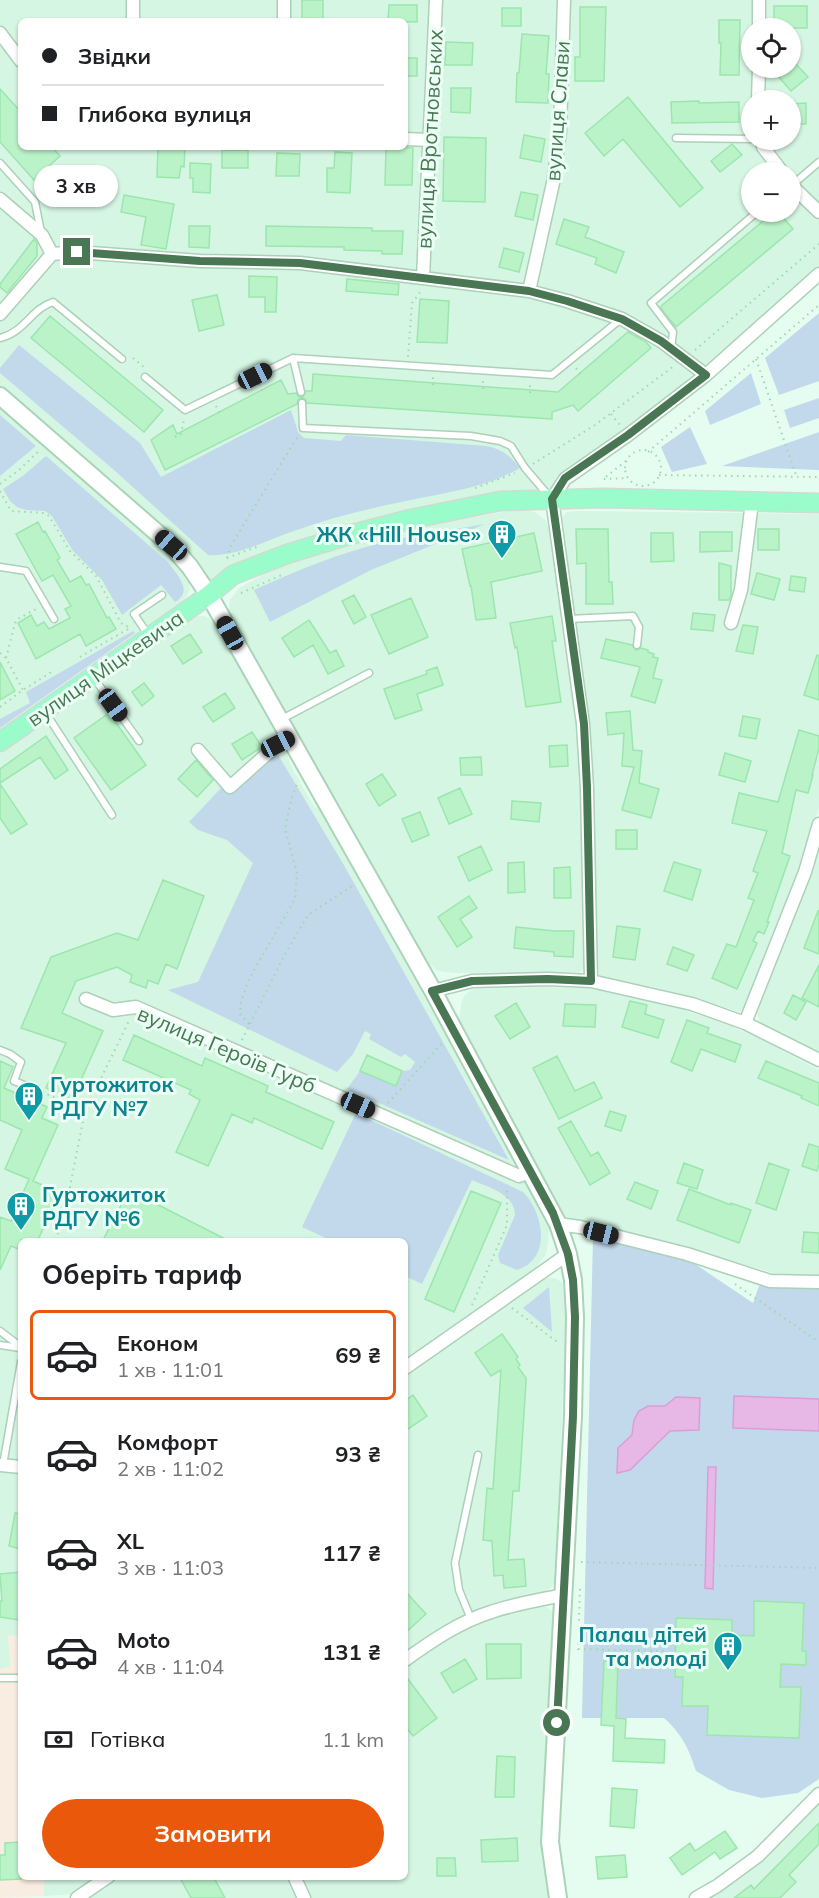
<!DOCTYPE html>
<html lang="uk">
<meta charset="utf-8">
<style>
:root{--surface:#fff;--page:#f6f6f6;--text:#202124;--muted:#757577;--line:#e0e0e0;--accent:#ea580c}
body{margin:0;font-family:Mulish,sans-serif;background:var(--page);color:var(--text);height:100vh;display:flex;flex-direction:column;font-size:22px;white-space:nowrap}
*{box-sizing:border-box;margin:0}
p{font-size:20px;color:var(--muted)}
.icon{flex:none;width:33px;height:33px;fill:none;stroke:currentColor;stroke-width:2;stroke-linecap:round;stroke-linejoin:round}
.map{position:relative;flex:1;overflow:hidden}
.drawer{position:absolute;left:18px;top:1238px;width:390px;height:642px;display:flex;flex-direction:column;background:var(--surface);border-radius:9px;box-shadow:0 2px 4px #0004}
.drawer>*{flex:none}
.top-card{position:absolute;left:18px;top:18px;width:390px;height:132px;border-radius:9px;box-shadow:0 2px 4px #0004;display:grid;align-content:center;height:132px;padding:0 24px;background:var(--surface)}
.buttons{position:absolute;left:741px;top:18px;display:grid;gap:12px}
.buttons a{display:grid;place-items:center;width:60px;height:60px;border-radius:50%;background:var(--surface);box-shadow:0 2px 4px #0004;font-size:30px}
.end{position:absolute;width:27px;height:27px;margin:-14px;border:8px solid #497653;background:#fff;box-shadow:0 0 0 3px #fff}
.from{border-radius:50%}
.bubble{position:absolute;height:42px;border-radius:21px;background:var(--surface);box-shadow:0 2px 4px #0004;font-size:20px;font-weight:700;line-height:42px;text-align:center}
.car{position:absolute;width:18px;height:36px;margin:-18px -9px;border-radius:8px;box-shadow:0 0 4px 2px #0007;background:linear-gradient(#222 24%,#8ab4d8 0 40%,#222 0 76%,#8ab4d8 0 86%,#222 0)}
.top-card b{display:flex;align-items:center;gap:21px;height:57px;font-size:22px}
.top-card b+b{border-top:2px solid var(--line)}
.top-card i{width:15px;height:15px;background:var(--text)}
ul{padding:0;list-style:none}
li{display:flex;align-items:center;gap:18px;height:90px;margin:0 12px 9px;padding:0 12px;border:3px solid transparent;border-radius:9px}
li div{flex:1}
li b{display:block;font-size:22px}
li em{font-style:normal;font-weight:700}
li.current{border-color:var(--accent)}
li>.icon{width:54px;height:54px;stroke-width:1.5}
h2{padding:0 24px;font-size:27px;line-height:72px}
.pay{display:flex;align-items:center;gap:15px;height:66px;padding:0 24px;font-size:22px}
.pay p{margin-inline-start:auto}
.cta{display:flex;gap:12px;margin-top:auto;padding:12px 24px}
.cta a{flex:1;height:69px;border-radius:36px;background:var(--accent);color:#fff;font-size:24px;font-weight:700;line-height:69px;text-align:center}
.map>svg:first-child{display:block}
</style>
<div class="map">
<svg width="819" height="1898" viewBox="0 0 819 1898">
<rect width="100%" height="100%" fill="#e4fdf0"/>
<path fill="#d5f6e3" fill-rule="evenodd" d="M0,0H819V274L706,375L565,478L552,499L349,535L209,595L190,567L0,396ZM21,21H405V147H21ZM752,28H790V68H752ZM752,100H790V140H752ZM752,172H790V212H752Z
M0,406L170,557L186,576L189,582L190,590L186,598L136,636L0,733Z
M518,509L535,512L546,521L549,529L572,684L579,730L581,779L584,967L580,972L457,973L438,971L427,962L382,884L339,806L229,613V606L230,600L239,588L266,573L288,564L368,540L415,528Z
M577,511L819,514V807L801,867L747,1004L740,1012L658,988L604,977L600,976L596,969L590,730L560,526L562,517L567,512Z
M194,616H204L209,618L217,629L287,753L291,766L313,805L320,810L431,1009L514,1161V1164L538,1204L549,1228L548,1243L546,1254L536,1268L405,1361V1240H21V1461L0,1459V753Z
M819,841V1052L761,1023L757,1015V1008Z
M533,987L588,988L681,1009L731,1026L760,1039L819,1070V1279L774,1276L771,1272L581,1221L568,1218L564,1215L459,1020L462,1000L465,995L473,989Z
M548,1278H555L561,1282L563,1285L566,1326L555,1582L550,1589L544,1592L485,1606L463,1616L426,1636L405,1652V1376L542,1280Z
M0,1472L21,1474V1635L8,1636L11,1667L0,1669Z
M540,1606L547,1607L553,1612L545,1857L550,1898H309L300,1877L405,1876V1668L439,1643L483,1622L517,1611Z
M819,1801V1898H704Z
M119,1876L290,1877L300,1898H89Z
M43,1877V1876L97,1877L72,1894L44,1896Z"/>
<path fill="#f9ede1" d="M21,1635V1876L43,1877L44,1896L0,1898V1669L11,1666L8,1636Z"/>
<path fill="#c2d8eb" d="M819,313V381L779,395L765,358Z
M19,345L140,443L161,477L291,410L298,432L304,438L341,441L346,435L486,446C502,449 509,455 520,468C486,488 444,493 406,501C367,509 329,518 291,532C265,541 236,557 208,555L114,470L0,373V368Z
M751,373L761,404L710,425L705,411Z
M819,398V418L790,428L784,410Z
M0,415L36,446L0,476Z
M690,427L707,464L672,472L661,447Z
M819,432V470L722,466Z
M46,456L168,562C177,575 194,591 175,602L161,585L122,615L102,580L73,551L52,516L45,511L26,510L17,507L10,501L3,489L24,475Z
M485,524L371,570L270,622L254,590C296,571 339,553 385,542C418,534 452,530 485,524Z
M133,631L135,633L0,728V719L30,703L26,692Z
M273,752L277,753L345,867L509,1160L347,1089L360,1071L396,1086L402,1071L410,1070L415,1062L405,1054L401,1057L369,1039L371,1034L365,1031L353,1054L337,1072L168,990L198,982L253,863L227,840L198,830L189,822L222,787L229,792Z
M356,1113L523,1192C544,1213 552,1259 517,1270L500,1263L498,1255L515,1215C515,1194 488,1187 472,1180L422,1284L405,1276V1240H330L302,1227Z
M593,1237L689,1260L753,1303L759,1286H819V1779L798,1793L762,1798L729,1790L696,1771C689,1749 682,1734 664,1718H582Z
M549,1287L552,1332L523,1308Z"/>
<path fill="#e7b8e6" stroke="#d99ed8" stroke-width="1.5" d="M734,1396L819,1399V1431L733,1428Z
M676,1397L700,1398L699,1430L670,1431L630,1470L617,1473L618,1448L632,1435L634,1420L639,1411L648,1406H665Z
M708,1467H716L713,1589L705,1588Z"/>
<path fill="#bbf3c9" stroke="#9be6ad" stroke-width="1.5" d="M302,0H323V21H302Z
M389,5H417V22L388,21Z
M774,6H807V28H774Z
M580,7H606L604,81H575V57H580Z
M502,8H521V26H502Z
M719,20H740L739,75H720L721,43H719Z
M522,34L549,36L546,74H549L548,103L516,102L517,73H519Z
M446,42L473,43L472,65H445Z
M405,58H417V76H405Z
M793,61L808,77L791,91L777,75L785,68H790V63Z
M451,88H471L470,113L451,112Z
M0,89L21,112V147H52L60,156L34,180L0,142Z
M628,97L703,188L680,207L623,139L604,156L585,133Z
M699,101V103L739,102V122L672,123L671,102Z
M806,103V124H790V104Z
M524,135L545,139L541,162L520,158Z
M444,137L486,138L485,202L443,201Z
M732,144L742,155L720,172L711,161Z
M158,147H185L184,167L181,166L179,178L157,177Z
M386,147L413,148L412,185H385Z
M222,150H248V168H222Z
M335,152L352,153L350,193L327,192V168H334Z
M277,153L300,154L299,176H276Z
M190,163L211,164L210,193L193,192V178H190Z
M521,192L538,195L533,220L515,216Z
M124,195L174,204L166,249L141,245L146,217L121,212Z
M774,212H778L793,229L676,327L660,307Z
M564,219L589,227L585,237L624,252L616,273L595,264L597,258L556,244Z
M189,226H210L209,248L189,247Z
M266,226L372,228V231H403L402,254H382V251L344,250V247L266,246Z
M34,239L37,243V256L7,293L0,287V284Z
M504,248L524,253L519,272L499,267Z
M249,276L277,277L276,312H265V297H249Z
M347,279L399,284L398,295L346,291Z
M217,295L224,325L199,331L192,300Z
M420,299L449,301L447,343L417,342Z
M50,316L163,410L144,432L31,338Z
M628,332L646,342L651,348L578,411L573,405L552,412V419L307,403L305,399L301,398L298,400L297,404L165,470L151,440L173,425L177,434L281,380L288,394L296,393L299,397H303L306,391H312L313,374L558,392Z
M38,522L43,532L45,531L60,558L57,560L70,582L81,576L86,585L89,584L107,618L109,617L116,629L86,646L80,634L36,659L18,623L31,615L37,626L44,622L49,629L70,618L65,609L71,606L53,575L42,581L16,534Z
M576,529H608L609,582H612L613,604H586V563L577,564Z
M758,529H779V550H758Z
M700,532H732V551L700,552Z
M534,533L542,571L491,582L496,618L476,620L471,586H470L462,549Z
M651,533H673L674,561L651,562Z
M719,563L731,566V595L729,600H719Z
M757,573L780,579L774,600L751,594Z
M791,576L806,578L804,592L789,590Z
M354,595L366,617L354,624L342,601Z
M411,598L428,637L389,654L371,615Z
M693,613L715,615L713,631L691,629Z
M552,616L556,641H552L561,702L526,707L517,647L515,648L510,623Z
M309,620L330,653L336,650L344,666L328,674L313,645L294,657L282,638Z
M743,625L758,627L753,654L736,651Z
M190,634L202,652L183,664L171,646Z
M606,639L632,645L636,650L641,648L648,650V652L654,654L653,657L658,658L653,678L662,680L655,703L631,696L640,667L601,658Z
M817,655L819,656V700L804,695Z
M0,662L15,691L0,700Z
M437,667L443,685L417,694L422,710L395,719L384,689L427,674L426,671Z
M144,683L154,696L142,706L132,692Z
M225,693L235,708L213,722L203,707Z
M630,711L633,750L642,751L639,783L659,789L651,818L622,810L634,767L622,766L624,733L608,735L606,713Z
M109,713L146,765L111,790L74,738Z
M743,716L760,719L756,739L739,736Z
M799,730L819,736V748L812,775H813L808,793L796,790L782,853L790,856L767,922H769L764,934L758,931L753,941L757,943L737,989L712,978L727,944L736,947L754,900L748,898L758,873L753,871L767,831L732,823L739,793L778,802Z
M252,732L262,747L242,760L232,744Z
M46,736L68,770L55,779L40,757L0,783V769Z
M567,745L568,766L550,767L549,746Z
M725,753L751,761L745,782L719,775Z
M481,757L482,775H461L460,758Z
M196,760L213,780L197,797L178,779Z
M382,774L396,795L379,806L366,784Z
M0,784L27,824L11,834L0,818Z
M460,788L472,814L449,824L438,798Z
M512,801L541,803L539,822L511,819Z
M420,812L429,835L412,842L402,819Z
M616,830H637V849H616Z
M481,846L492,870L469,881L458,857Z
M524,862L525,892L508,893V863Z
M674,862L701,870L692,900L664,891Z
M570,867L571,898H554V868Z
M163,880L204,896L177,969L166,964L158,984L148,980L146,988L130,982L132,975L117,967L76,981L62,1013L103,1031L72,1100L46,1088L66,1043L21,1028L51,957L117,933L138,940Z
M469,896L477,908L460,919L472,937L457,947L438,917Z
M818,911H819V954L804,948Z
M617,926L640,929L635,960L613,957Z
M516,927L555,931H574L573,957L554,956V952L514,948Z
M673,947L694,955L687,971L667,964Z
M819,965V1007L802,998Z
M793,995L806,1002L796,1020L784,1013Z
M630,1001L647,1005L645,1014L664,1020L658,1038L622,1027Z
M516,1003L530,1027L510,1039L495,1016Z
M565,1004L596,1005L595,1027L563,1026Z
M687,1020L709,1028L707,1033L741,1045L735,1062L701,1049L692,1071L671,1062Z
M134,1035L202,1066L205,1058L268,1086L266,1092L334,1122L322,1149L254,1118L252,1123L232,1114L208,1166L176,1152L200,1100L189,1094L191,1090L123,1060Z
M367,1055L402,1071L396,1086L360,1071Z
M557,1056L575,1091L594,1082L602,1098L559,1119L533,1068Z
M0,1061L13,1067L4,1088L47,1107L42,1118L58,1125L33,1181L59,1192L38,1240H21V1250L11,1246L0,1270V1217L11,1221L29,1179L5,1169L22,1130L0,1120Z
M766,1061L819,1083V1106L801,1098L802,1096L758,1078Z
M610,1111L626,1116L621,1131L605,1126Z
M571,1121L591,1156L598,1152L610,1173L590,1185L558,1128Z
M809,1144L819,1147V1164L817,1171L802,1166Z
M684,1163L703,1170L697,1189L677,1183Z
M769,1163L789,1170L776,1210L756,1203Z
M635,1182L658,1191L651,1209L627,1199Z
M689,1189L731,1205V1203L751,1210L739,1243L677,1220Z
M129,1190L227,1240H103Z
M471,1191L501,1203L454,1312L425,1299Z
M804,1232L819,1233V1253L802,1252Z
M502,1334L518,1357L516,1359L520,1365L518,1367L526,1378V1382L519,1491H513L508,1560L524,1559L526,1586L504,1588L503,1575L494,1576L492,1541L483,1540L487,1488L493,1489L501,1370L491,1376L475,1353Z
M413,1395L427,1416L405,1431V1401Z
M15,1513L21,1514V1549L9,1546Z
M21,1572V1604L18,1620L0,1617V1601H2L0,1574Z
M405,1591L426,1614L405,1633Z
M754,1601L804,1603L802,1651H806V1665L781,1664L780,1687H801L799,1738L707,1735L708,1706H682L683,1677H675L676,1618L732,1620V1635L754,1636Z
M486,1644H521V1678L487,1679Z
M465,1659L477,1679L453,1693L441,1673Z
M604,1661L618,1662L616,1718L626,1719L625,1738L665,1740L664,1763L613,1761L614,1726L601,1725Z
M405,1675L437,1718L413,1736L405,1726Z
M497,1756L515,1757L514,1797H495Z
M612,1788L637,1790L634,1828L610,1826Z
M819,1823V1844L789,1875L796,1882L780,1898H734L751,1885L754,1889Z
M725,1831L737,1848L720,1859L715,1852L682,1875L670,1858L690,1843L695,1851Z
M517,1838L518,1861L482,1862L481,1840Z
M21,1842V1879L0,1880V1855H5V1843Z
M625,1855L627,1877L598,1879L596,1857Z
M437,1858H455L456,1876H437Z
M179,1876H213L225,1898H191Z"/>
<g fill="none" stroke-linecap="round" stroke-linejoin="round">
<g stroke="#add0b8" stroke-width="9">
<path id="lane" d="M676,138L752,139
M0,163L35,202L41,232
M791,186L819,162
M0,338C25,332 31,309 53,302L122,359
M671,349L673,332L651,303L757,212
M293,358L301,392
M145,377L185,410L293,358L552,375L621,319
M302,403L303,428L471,436L500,441L511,446L525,468L548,495
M0,567L26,571L54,619
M568,619L633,616L639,627L637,645
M149,636L134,614L162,595
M94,678L139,741
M45,712L112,815
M280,720L369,673
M0,1050L10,1054L21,1062L14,1081L34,1089
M0,1331L21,1347
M0,1345L20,1348
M3,1465L21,1362
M471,1619L459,1590L455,1563L478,1455
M0,1678H21"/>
</g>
<g stroke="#add0b8" stroke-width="15">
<path id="street" d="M133,0V21
M284,21V0
M759,28V0
M0,33L21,61
M758,100L759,68
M405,139L429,140
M761,140L763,147L782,172
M790,184L819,212
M0,199L42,235L52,254L77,252L200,261L300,263L529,291L567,301L622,319L661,341L706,375
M423,277L436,0
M529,291L553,183L560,131L564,0
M0,314L52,254
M731,623L741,590L752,502
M198,750L230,787L278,744L289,738
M591,981L587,788L583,724L552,499L565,479L628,435L706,375L819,274
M433,991L472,981L548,979L591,981L692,1004L745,1023L819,1060
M86,999L113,1010L136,1007L519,1176L531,1171
M745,1023L805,872L819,824
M558,1224L580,1227L687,1254L770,1281L819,1282
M405,1368L568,1254
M0,1465L21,1467
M405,1660C432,1641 459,1622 491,1612C514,1604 539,1600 563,1595
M294,1876L304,1898
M77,1898L109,1876
M696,1898L717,1886L758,1856L819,1794"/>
</g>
<g stroke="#aad4b7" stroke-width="20">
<path id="secondary" d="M0,396L171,545L190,567L209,595L433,991L558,1224L568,1254L573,1280L575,1317L573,1416L550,1842L558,1898"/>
</g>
<g stroke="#d0dbd2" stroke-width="21">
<path id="primary" d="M0,742L209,595L233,575L287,554L349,535L411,519L500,501L603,498L819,503"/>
</g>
<path stroke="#9ed8ac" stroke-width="2" stroke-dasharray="1.5 4.5" stroke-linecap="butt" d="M695,350L819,244
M408,357L412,303L421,291
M133,358L145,368
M756,359L796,475
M576,368L581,375
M259,384L263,393
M433,385V376
M483,389V380
M530,393V384
M216,406L220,415
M611,414L620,425
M175,437L181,434L184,420
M625 468a18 18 0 1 1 36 0a18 18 0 1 1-36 0Z
M648,452L819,305
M626,461L603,479L628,478
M533,464L595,425L674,366
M659,475L819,477
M0,484L19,470L40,450
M475,488L515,473
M0,491L11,511L44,513L49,516L70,551L96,576L121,623L130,628
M227,558L259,546
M227,558L230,547L298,436
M241,593L284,574
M0,653L6,658L23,690
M80,657L130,628
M6,658L16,620L36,609
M0,707L23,690L53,671
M249,1024L240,1014L241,1002L249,979L295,899L297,873L285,829L291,800L297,784
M242,1040L284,956L308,915L355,884
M42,1092L85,1111L129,1021
M388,1103L443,1042
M56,1240L68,1197L85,1111
M735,1284L819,1342
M472,1305L507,1225V1186
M512,1308L560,1344
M581,1562L819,1568
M580,1589L578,1649L668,1651"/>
<use href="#lane" stroke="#fff" stroke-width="6"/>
<use href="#street" stroke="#fff" stroke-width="12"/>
<use href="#secondary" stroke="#fff" stroke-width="16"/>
<use href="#primary" stroke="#9bfccb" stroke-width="18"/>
</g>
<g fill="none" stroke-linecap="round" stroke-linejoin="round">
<path stroke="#497653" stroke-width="8" d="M77,252L200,261L300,263L529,291L567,301L622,319L661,341L706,375L628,435L565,478L552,499L584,724L587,788L591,981L548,979L472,981L432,991L553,1213L568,1254L573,1280L575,1317L573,1416L557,1723"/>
</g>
<defs>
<g id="building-pin" transform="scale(1.5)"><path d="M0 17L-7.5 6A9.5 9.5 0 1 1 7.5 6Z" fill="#0f9aa8" stroke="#ebfff4"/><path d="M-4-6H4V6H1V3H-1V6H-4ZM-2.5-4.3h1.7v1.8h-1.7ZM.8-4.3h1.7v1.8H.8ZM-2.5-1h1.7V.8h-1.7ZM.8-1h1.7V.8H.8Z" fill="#fff"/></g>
</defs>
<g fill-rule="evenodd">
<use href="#building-pin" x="502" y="534"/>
<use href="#building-pin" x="29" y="1096"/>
<use href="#building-pin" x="21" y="1206"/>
<use href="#building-pin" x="728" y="1646"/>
</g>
<g text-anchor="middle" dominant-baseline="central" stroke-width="6" stroke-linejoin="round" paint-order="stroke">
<g font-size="21" fill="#497653" stroke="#ebfff4">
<text transform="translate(557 111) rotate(-86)">вулиця Слави</text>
<text transform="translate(429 139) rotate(-87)">вулиця Вротновських</text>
<text transform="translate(105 668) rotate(-35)">вулиця Міцкевича</text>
<text transform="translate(227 1049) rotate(23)">вулиця Героїв Гурб</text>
</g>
<g font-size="21" font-weight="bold" fill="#0d838f" stroke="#ebfff4" text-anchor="end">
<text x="481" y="534">ЖК «Hill House»</text>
<text x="50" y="1084" text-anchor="start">Гуртожиток<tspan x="50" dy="24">РДГУ №7</tspan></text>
<text x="42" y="1194" text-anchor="start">Гуртожиток<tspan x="42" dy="24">РДГУ №6</tspan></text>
<text x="707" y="1634">Палац дітей<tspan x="707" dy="24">та молоді</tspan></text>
</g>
</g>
</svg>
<div class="buttons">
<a><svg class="icon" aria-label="locate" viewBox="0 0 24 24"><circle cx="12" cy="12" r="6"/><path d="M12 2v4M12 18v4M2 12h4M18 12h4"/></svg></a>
<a>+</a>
<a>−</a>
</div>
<i class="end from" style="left:557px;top:1723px"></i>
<i class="end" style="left:77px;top:252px"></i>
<div class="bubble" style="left:34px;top:165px;width:84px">3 хв</div>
<i class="car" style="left:255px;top:376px;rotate:64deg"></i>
<i class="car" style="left:171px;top:545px;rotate:311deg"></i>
<i class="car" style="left:230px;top:633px;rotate:331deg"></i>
<i class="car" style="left:113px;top:705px;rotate:144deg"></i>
<i class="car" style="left:278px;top:744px;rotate:63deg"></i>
<i class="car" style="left:358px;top:1105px;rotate:114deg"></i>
<i class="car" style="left:601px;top:1233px;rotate:104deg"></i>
<div class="top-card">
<b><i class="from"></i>Звідки</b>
<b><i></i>Глибока вулиця</b>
</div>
<section class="drawer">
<h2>Оберіть тариф</h2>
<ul>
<li class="current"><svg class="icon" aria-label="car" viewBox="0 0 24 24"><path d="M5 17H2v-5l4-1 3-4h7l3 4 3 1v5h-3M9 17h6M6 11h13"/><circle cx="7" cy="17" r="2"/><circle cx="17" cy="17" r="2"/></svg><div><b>Економ</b><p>1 хв · 11:01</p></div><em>69 ₴</em></li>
<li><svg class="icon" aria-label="car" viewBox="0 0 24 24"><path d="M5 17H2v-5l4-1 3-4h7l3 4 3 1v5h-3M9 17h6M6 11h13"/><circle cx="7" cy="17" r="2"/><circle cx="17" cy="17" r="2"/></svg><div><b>Комфорт</b><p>2 хв · 11:02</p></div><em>93 ₴</em></li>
<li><svg class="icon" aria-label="car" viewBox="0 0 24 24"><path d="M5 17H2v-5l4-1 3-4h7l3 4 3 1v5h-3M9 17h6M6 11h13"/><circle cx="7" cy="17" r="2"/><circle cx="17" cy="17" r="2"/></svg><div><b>XL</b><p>3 хв · 11:03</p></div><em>117 ₴</em></li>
<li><svg class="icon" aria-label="car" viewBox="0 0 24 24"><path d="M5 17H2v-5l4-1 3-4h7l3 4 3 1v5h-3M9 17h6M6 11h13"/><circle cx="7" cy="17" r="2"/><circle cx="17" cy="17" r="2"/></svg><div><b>Moto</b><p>4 хв · 11:04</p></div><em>131 ₴</em></li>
</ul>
<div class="pay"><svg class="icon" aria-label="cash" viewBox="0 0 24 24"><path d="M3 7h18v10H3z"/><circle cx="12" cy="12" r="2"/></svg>Готівка<p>1.1 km</p></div>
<div class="cta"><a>Замовити</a></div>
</section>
</div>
